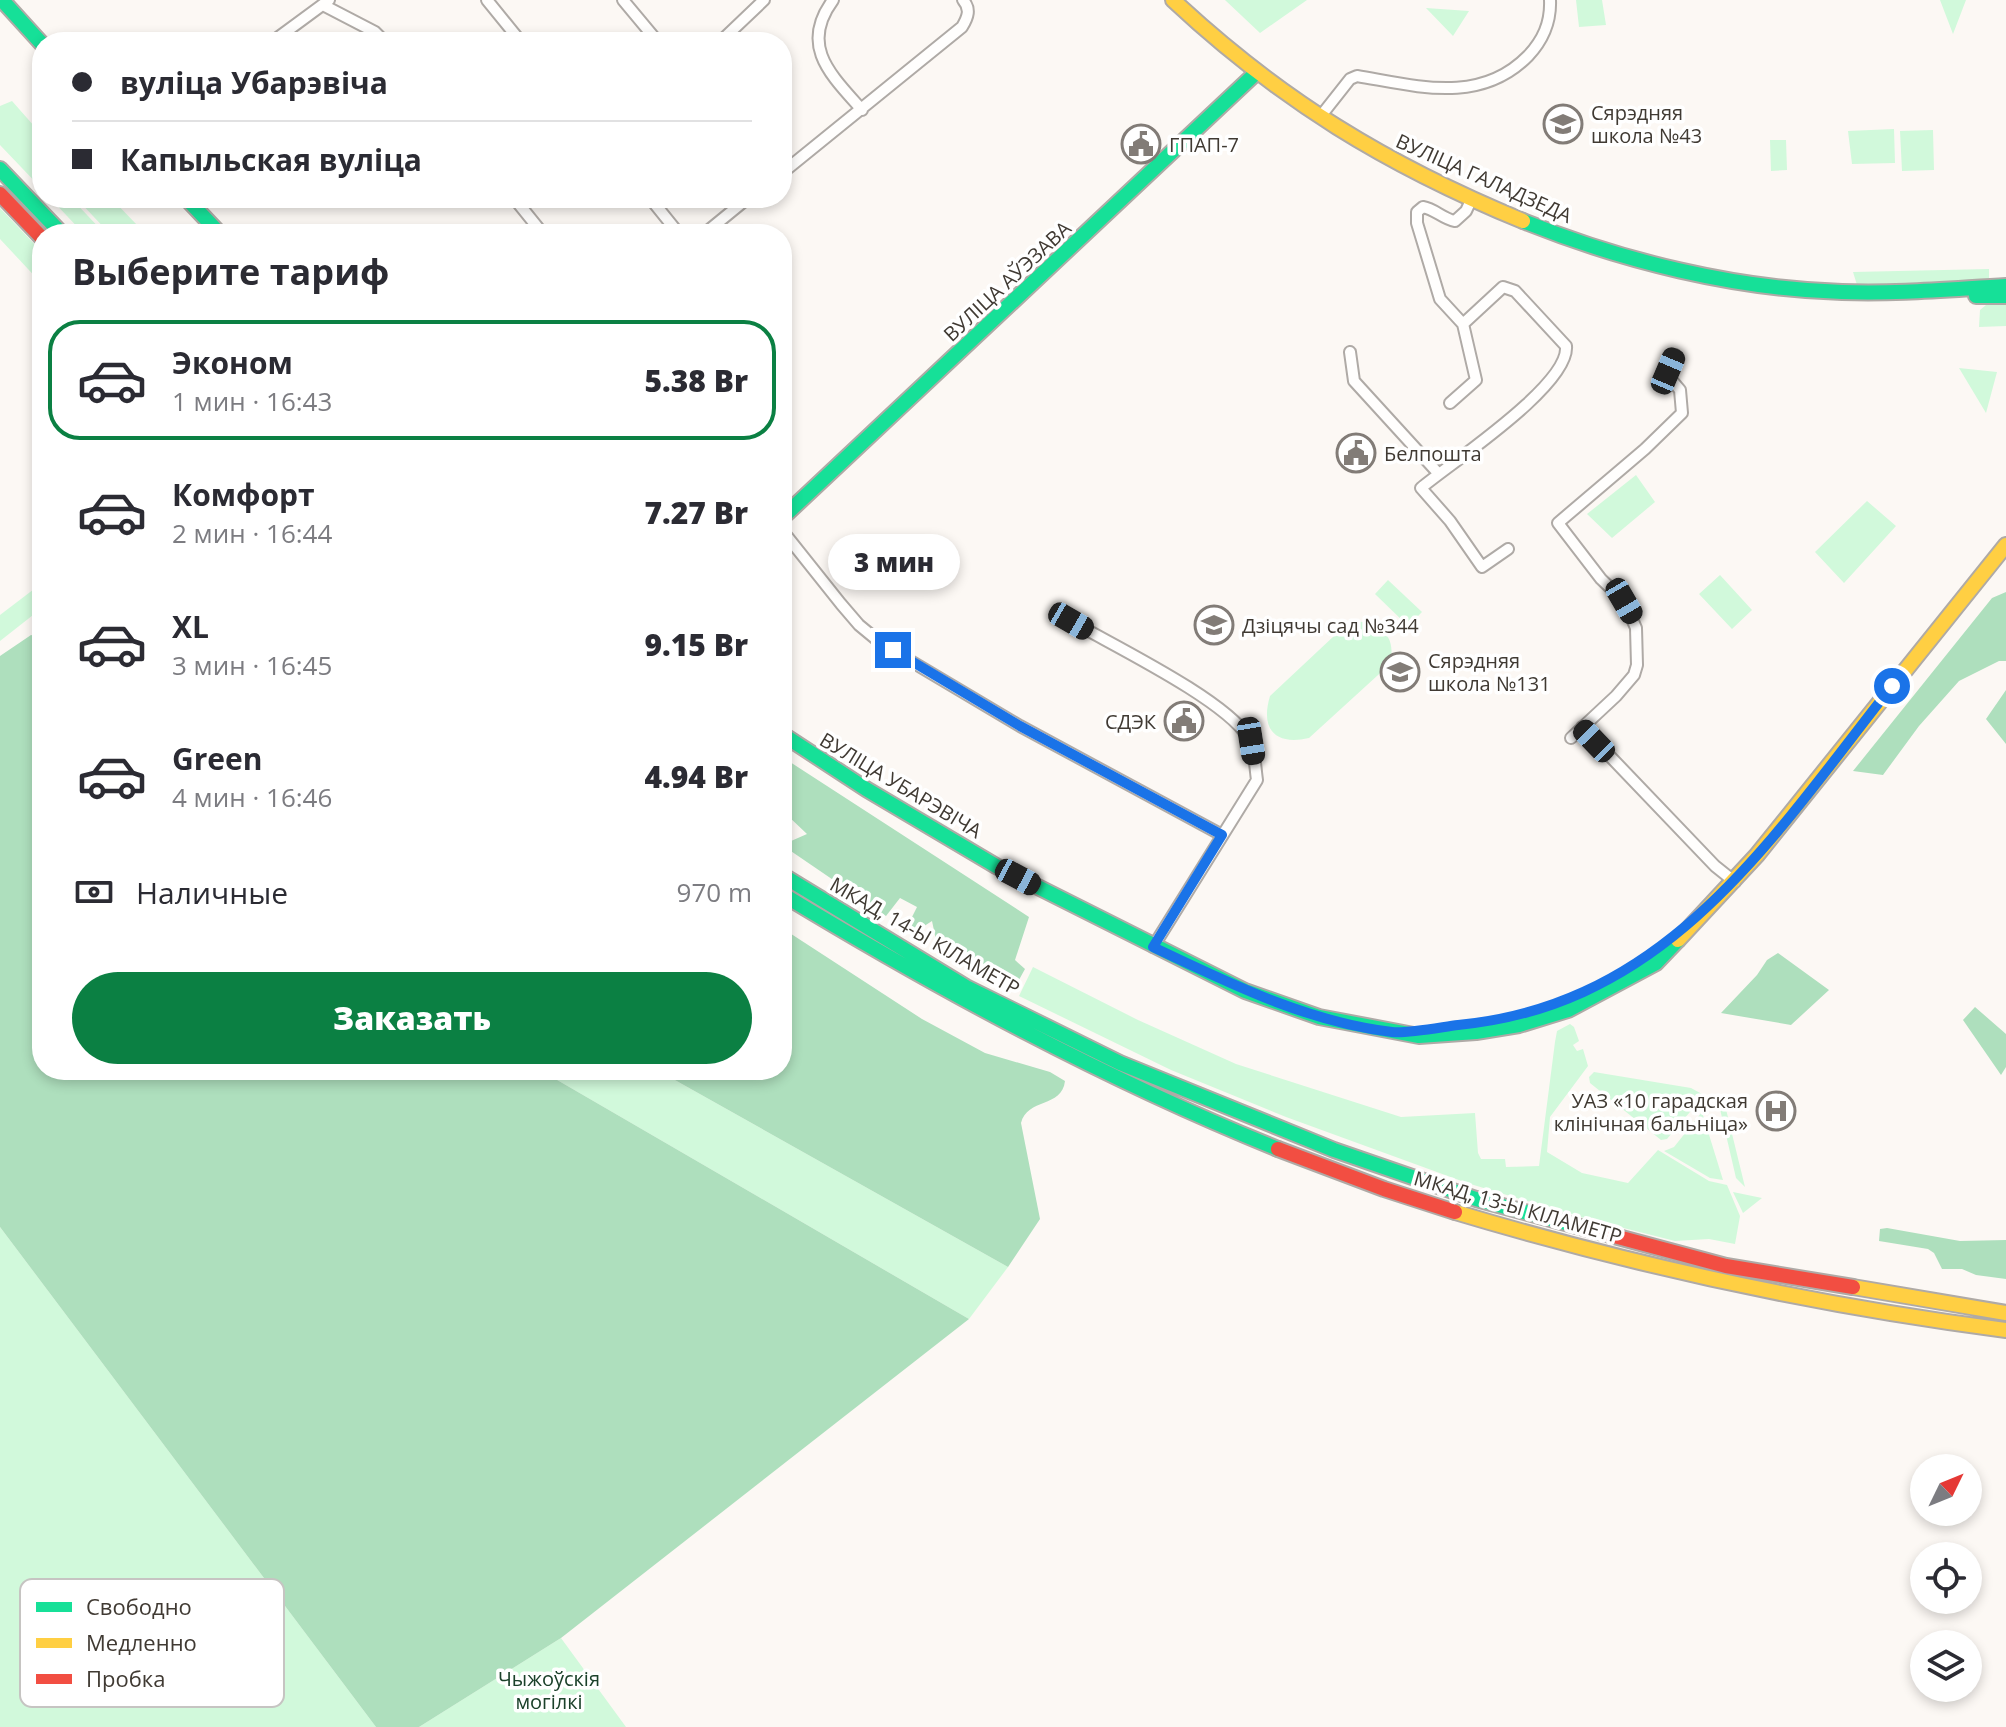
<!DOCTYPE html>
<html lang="ru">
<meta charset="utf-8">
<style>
:root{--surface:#fff;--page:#f2f2f3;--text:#2b2b33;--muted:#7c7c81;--line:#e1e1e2;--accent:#0b8043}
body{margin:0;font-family:"Open Sans",sans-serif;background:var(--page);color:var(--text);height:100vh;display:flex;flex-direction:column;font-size:30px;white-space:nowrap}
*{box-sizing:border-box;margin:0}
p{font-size:26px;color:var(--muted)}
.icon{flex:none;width:44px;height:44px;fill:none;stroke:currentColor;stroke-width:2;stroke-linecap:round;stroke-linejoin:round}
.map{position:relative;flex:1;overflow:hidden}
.details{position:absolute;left:32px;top:224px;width:760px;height:856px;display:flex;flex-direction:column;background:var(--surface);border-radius:32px;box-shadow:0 4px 12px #0003}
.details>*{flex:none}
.hud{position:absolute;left:32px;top:32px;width:760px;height:176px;border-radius:32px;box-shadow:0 4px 12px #0003;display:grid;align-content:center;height:176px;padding:0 40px;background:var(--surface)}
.needle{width:52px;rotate:47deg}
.tools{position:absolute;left:1910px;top:1454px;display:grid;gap:16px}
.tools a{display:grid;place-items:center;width:72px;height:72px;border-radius:50%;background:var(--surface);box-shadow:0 4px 12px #0003;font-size:40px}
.end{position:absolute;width:36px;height:36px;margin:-18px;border:10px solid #1a73e8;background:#fff;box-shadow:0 0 0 4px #fff}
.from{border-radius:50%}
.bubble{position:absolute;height:56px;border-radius:28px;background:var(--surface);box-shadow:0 4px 12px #0003;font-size:26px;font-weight:800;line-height:56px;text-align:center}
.car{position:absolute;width:24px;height:48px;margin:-24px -12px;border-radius:10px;box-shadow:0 0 6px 2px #0007;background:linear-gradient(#222 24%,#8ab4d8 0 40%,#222 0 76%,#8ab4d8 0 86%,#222 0)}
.hud b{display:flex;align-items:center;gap:28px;height:76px;font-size:30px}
.hud b+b{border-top:2px solid var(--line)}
.hud i{width:20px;height:20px;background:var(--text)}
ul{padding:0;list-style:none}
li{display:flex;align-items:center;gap:24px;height:120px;margin:0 16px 12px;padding:0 24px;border:4px solid transparent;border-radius:32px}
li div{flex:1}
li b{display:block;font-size:30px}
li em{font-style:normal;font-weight:800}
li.selected{border-color:var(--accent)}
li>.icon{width:72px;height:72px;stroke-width:1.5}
h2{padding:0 40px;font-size:36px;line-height:96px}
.pay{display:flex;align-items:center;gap:20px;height:88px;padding:0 40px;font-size:30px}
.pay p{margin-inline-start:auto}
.button{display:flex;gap:16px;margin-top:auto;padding:16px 40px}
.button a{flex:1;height:92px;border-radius:48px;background:var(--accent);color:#fff;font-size:32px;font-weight:800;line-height:92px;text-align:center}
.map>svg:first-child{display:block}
</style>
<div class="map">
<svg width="2006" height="1727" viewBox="0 0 2006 1727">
<rect width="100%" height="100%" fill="#fcf8f4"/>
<path fill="#d1f9db" d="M1225,0H1307L1260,33Z
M1576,0H1602L1606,25L1579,27Z
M1940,0H1966L1953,34Z
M1426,8L1469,11L1453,36Z
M12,101L42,135V189L0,145V106Z
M1894,129L1895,163L1852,164L1848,131Z
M1933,130L1934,170L1902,171L1900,131Z
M1770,140H1786L1787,170L1771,171Z
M50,198H71L105,234H84Z
M76,198H111L138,226L135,229L140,234H110Z
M0,208L42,252V284L0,239Z
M1989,269V278L1985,281L1857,285L1853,272Z
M1993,303H2006V326L1979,327L1980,310L1986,305Z
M1959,368L1997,372L1986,413Z
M1636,475L1655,502L1612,538L1587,514Z
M1867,501L1896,526L1844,583L1815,552Z
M1720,575L1752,610L1732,629L1699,594Z
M1388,580L1422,612L1408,626L1375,594Z
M42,583V608L0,641V615Z
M1350,621C1378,621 1399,635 1389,665L1309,738C1275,746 1260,729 1270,696Z
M1033,967L1138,1020L1236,1064L1401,1117L1475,1113L1478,1153L1481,1159H1505L1506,1167L1539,1166L1555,1042L1557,1031L1570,1024L1574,1027L1579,1041L1573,1045L1577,1051L1583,1049L1588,1066L1550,1117L1547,1152L1582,1173L1628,1183L1658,1150L1709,1181L1727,1185L1740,1216L1735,1244L1709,1239L1675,1241L1584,1218L1467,1183L1286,1117L1171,1070L1019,996Z
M540,1070H657L1008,1267L969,1319Z
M1594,1072L1691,1088L1702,1094L1701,1099L1667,1139L1661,1140L1590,1083L1589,1077Z
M1717,1096L1724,1101L1745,1187L1736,1178Z
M1702,1112L1723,1180L1710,1178L1664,1151L1674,1147Z
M1733,1192L1762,1198L1743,1213Z
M0,1227L376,1727H0Z
M561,1638L626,1727H419Z"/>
<path fill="#aedfbd" d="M2006,592V661H1999L1959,681L1919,726L1883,775L1853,771L1992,598Z
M31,635L42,638V1070H540L969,1319L561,1638L419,1727H376L0,1227V656Z
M2006,690V744L1986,719Z
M790,762L1029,917L1015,960L1025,969L1014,989L959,946L953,954L936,940L932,921L915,932L908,925L917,907L900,898L886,916L782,845L807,834L787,815L782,817V768Z
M782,928L922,1019L985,1053L1050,1072L1065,1081C1062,1108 1027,1098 1021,1123L1040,1219L1008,1267L657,1070H782Z
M1778,953L1829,990L1791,1025L1721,1013L1757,975L1767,960Z
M1975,1007L2006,1034V1067L2001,1075L1963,1020Z
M1887,1228L1960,1241L2006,1240V1279L1976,1275L1962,1269H1942L1934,1253L1928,1249L1879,1241L1880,1229Z"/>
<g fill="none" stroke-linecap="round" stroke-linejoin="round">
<g stroke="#afaaa6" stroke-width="14">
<path id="street" d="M487,0L521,42
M623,0L658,42
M833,0C799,46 831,75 862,110
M323,5L375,32L385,42
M722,40L764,0
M272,42L329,0
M1320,117L1350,79L1357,76C1417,86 1480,105 1528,56C1543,40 1551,23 1550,0
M782,173L962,27C968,17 971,9 963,0
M514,198L543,234
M650,198L679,234
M704,234L748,198
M1463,324L1503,287L1515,291L1566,346C1570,385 1452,462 1421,488L1450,521L1482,567L1508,549
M1350,352L1354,381L1438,473
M1450,403L1476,380L1463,324L1440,299L1417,223V212L1423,207C1435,209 1443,219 1455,221L1466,211L1472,198
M782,530L841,604L859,625L882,644L1020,726L1222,835
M1071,621C1114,646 1224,699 1248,737C1255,748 1255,767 1257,780L1153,947
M1582,727L1715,866L1735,882
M1571,738L1616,696L1634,675L1637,665L1636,628L1624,601L1601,579L1558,523L1645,449L1682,413L1680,390L1668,376L1675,355"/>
</g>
<g stroke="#afaaa6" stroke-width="18">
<path id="fast" d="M2,0L42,44
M0,169L62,234
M186,198L220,234
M1523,221C1622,261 1735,289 1842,292C1897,294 1951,289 2006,286
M1976,296H2006
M782,518L1257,72
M782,734L866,789L996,866L1245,991L1319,1017L1419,1036L1476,1032L1519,1025L1568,1010L1656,963L1678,940
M782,875L966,987L1120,1063L1334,1150L1476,1199L1603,1233
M782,894C942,991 1105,1079 1278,1149"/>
</g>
<g stroke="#afaaa6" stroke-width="18">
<path id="slow" d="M1173,0C1280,100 1387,165 1523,221
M1678,940L1757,855L2006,545
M1455,1212C1635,1266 1820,1306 2006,1330
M1853,1287L2006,1313"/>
</g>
<g stroke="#afaaa6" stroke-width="18">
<path id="jam" d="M0,194L42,238
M1278,1149L1384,1189L1455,1212
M1603,1233L1726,1266L1853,1287"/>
</g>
<use href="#street" stroke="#fffefd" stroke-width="10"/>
<use href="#fast" stroke="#16e098" stroke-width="14"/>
<use href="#slow" stroke="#ffcf43" stroke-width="14"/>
<use href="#jam" stroke="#f24e42" stroke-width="14"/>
</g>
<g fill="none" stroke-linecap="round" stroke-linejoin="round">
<path stroke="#1a73e8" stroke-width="10" d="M893,650L1020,726L1222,835L1153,947C1229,983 1307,1022 1392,1032C1406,1034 1442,1027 1458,1025C1669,1005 1772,838 1892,686"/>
</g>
<defs>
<g id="school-ring" transform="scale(2)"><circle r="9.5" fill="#fff" stroke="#827c77" stroke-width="1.5"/><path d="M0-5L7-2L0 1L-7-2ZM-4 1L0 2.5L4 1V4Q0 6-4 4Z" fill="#827c77"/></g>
<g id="civic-ring" transform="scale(2)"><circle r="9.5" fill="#fff" stroke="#827c77" stroke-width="1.5"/><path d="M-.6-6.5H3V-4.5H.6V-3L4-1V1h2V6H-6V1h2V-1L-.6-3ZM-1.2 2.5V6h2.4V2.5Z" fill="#827c77"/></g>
<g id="hospital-ring" transform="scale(2)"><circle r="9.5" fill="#fff" stroke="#827c77" stroke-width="1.5"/><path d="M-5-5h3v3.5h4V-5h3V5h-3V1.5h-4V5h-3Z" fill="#827c77"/></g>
</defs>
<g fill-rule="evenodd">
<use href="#school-ring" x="1563" y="124"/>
<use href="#civic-ring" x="1141" y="144"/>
<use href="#civic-ring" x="1356" y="453"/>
<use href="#school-ring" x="1214" y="625"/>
<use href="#school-ring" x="1400" y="672"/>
<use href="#civic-ring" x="1184" y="721"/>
<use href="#hospital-ring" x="1776" y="1111"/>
</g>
<g text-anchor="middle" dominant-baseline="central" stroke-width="7" stroke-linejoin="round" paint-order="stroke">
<g font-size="20" fill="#403a33" stroke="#fff" text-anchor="start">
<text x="1591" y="112">Сярэдняя<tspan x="1591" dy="23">школа №43</tspan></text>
<text x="1169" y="144">ГПАП-7</text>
<text x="1384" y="453">Белпошта</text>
<text x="1242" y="625">Дзіцячы сад №344</text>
<text x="1428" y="660">Сярэдняя<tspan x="1428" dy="23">школа №131</tspan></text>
<text x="1156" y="721" text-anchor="end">СДЭК</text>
<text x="1748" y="1100" text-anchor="end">УАЗ «10 гарадская<tspan x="1748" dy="23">клінічная бальніца»</tspan></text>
</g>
<g font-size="20" fill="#403a33" stroke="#fff">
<text transform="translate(1484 178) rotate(24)">ВУЛІЦА ГАЛАДЗЕДА</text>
<text transform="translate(1007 281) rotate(-43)">ВУЛІЦА АЎЭЗАВА</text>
<text transform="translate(901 785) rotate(31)">ВУЛІЦА УБАРЭВІЧА</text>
<text transform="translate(925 936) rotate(30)">МКАД, 14-Ы КІЛАМЕТР</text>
<text transform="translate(1518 1207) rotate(16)">МКАД, 13-Ы КІЛАМЕТР</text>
</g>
<g font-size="20" fill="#1b412a" stroke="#fff">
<text x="549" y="1678">Чыжоўскія<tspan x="549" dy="23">могілкі</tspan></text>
</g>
</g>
<rect x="20" y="1579" width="264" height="128" rx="12" fill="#fff" stroke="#c6c4c2" stroke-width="2"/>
<rect x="36" y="1602" width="36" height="10" fill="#16e098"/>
<rect x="36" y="1638" width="36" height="10" fill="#ffcf43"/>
<rect x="36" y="1674" width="36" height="10" fill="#f24e42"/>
<g font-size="22" fill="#403a33">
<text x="86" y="1615">Свободно</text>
<text x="86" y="1651">Медленно</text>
<text x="86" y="1687">Пробка</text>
</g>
</svg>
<div class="tools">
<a><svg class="needle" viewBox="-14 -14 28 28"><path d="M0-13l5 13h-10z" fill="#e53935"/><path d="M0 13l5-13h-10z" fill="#7c7c81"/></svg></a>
<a><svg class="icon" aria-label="locate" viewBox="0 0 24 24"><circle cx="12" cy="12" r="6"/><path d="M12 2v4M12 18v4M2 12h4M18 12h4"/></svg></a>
<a><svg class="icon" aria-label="layers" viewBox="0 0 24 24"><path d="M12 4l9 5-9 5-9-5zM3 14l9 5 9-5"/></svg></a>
</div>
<i class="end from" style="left:1892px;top:686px"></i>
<i class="end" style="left:893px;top:650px"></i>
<div class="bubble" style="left:828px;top:534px;width:132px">3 мин</div>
<i class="car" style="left:1668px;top:371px;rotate:23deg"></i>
<i class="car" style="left:1624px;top:601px;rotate:150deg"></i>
<i class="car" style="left:1071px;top:621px;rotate:120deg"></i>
<i class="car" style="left:1251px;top:741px;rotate:171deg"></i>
<i class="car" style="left:1594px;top:741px;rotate:316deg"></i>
<i class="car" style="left:1018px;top:877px;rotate:118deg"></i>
<div class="hud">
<b><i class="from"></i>вуліца Убарэвіча</b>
<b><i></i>Капыльская вуліца</b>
</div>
<section class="details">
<h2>Выберите тариф</h2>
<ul>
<li class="selected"><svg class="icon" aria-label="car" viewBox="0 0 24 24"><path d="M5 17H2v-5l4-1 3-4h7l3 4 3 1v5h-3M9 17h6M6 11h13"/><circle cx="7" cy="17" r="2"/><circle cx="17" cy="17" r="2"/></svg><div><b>Эконом</b><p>1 мин · 16:43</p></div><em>5.38 Br</em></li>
<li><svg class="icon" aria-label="car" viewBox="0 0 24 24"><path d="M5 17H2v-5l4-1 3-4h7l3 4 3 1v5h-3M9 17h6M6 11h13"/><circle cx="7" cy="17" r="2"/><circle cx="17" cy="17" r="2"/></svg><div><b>Комфорт</b><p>2 мин · 16:44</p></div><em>7.27 Br</em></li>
<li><svg class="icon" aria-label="car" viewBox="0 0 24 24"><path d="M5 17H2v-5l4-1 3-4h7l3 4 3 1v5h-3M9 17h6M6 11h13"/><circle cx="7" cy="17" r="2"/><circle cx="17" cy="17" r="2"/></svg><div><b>XL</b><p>3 мин · 16:45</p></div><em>9.15 Br</em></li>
<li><svg class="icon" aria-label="car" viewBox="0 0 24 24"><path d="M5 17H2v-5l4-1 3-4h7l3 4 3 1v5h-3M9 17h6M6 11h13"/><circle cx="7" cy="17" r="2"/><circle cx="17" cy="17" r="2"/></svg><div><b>Green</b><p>4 мин · 16:46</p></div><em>4.94 Br</em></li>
</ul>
<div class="pay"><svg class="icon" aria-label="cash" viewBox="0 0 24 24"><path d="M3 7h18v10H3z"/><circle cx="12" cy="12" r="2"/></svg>Наличные<p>970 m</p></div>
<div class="button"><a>Заказать</a></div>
</section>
</div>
